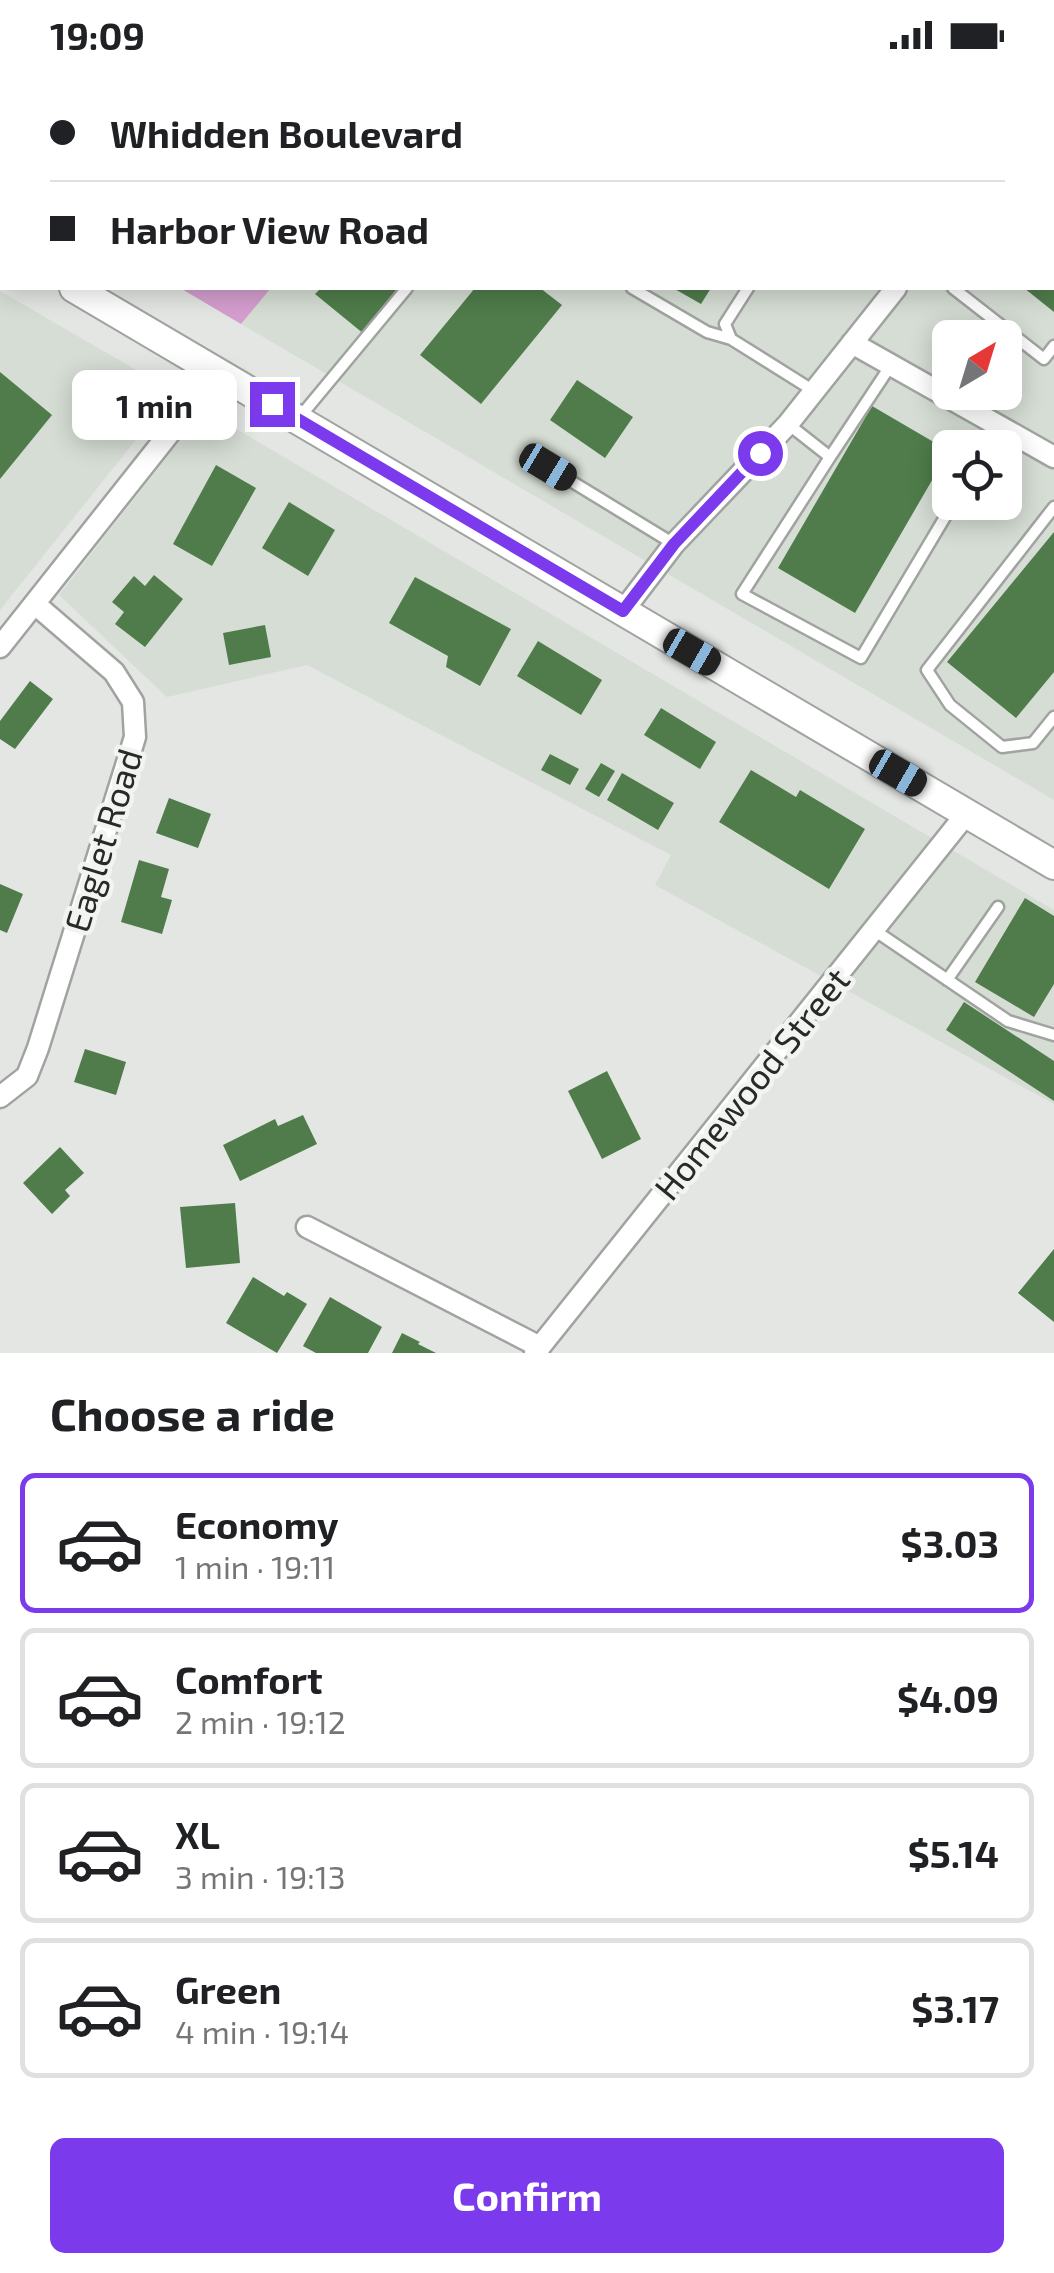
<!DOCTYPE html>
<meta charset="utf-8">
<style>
:root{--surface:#fff;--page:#f2f2f2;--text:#202124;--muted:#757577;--line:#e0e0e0;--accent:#7c3aed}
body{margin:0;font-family:"Exo 2",sans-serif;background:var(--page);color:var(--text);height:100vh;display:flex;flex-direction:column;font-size:38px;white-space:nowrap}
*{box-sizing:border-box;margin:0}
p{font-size:32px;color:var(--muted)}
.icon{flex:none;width:55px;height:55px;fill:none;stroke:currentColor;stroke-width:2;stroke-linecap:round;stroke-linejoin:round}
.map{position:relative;height:1283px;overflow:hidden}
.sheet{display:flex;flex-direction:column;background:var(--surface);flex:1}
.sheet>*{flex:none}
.banner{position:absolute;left:0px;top:0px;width:1055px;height:220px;box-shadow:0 5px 25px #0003;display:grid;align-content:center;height:220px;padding:0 50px;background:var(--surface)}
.needle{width:65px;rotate:38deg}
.controls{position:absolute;left:932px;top:250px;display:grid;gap:20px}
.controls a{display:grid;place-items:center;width:90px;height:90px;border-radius:15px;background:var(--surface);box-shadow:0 5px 25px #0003;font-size:50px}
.end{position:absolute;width:45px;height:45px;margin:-22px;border:12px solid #7c3aed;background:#fff;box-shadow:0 0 0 5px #fff}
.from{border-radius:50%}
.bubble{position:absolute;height:70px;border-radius:15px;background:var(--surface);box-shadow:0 5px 25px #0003;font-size:32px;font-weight:700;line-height:70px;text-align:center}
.car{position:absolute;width:30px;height:60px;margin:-30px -15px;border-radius:12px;box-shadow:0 0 8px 2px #0007;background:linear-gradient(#222 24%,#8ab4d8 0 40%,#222 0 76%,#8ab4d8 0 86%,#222 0)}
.banner b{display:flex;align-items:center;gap:35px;height:95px;font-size:38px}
.banner b+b{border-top:2px solid var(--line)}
.banner i{width:25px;height:25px;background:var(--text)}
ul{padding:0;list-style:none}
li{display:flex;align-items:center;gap:30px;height:140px;margin:0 20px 15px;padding:0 30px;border:5px solid var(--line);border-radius:15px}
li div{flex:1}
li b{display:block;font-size:38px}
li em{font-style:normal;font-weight:700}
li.current{border-color:var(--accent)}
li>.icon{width:90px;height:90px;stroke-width:1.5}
h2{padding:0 50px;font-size:45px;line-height:120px}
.primary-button{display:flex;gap:20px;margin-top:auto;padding:20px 50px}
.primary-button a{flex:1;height:115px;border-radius:15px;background:var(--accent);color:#fff;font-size:40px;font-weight:700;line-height:115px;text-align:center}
.status{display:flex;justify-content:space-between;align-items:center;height:70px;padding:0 50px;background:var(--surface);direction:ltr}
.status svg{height:28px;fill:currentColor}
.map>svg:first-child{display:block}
</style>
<div class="status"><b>19:09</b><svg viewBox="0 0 49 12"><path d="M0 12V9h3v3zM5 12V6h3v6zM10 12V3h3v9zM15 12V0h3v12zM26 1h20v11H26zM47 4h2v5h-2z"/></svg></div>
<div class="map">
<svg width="1054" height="1283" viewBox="0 0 1054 1283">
<rect width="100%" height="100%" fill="#e3e6e3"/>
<path fill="#d5ddd4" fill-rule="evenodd" d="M448,0H1054V730L241,254L271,218H1052V2H446ZM950,268H1005V322H950ZM950,378H1005V432H950Z
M0,221L174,322L0,540Z
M204,340L1054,840V1034L655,815L671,785L307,595L167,627L59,525Z"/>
<path fill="#d49ecf" d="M0,0H448L2,2V109Z
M180,218H271L241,254Z"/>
<path fill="#4f7c4a" d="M321,218H403L364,264L315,224Z
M475,218H540L562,235L481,334L420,285Z
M673,218H711L701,234Z
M1024,218H1054V242Z
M0,302L52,345L0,409Z
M577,310L633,347L605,388L550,350Z
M872,336L949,381L855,543L778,498Z
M216,395L256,418L212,496L173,474Z
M289,432L335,460L308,506L262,478Z
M1054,462V602L1016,648L947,592Z
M154,505L183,529L145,577L115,554L124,542L112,532L134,506L145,516Z
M415,507L511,559L480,616L446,597L448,586L389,553Z
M265,555L271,587L229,595L223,563Z
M538,571L602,610L581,645L517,606Z
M30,611L53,629L15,679L0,669V651Z
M661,638L716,672L700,699L644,665Z
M550,684L579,699L570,715L541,700Z
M601,693L615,701L599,727L585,719Z
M751,700L796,727L800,720L865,759L829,819L719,752Z
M622,703L674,733L658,760L607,730Z
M169,728L211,744L198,778L156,763Z
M139,790L169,799L161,827L172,830L162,864L121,852Z
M0,814L23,824L7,863L0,860Z
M1025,828L1054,846V914L1034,947L975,912Z
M964,932L1054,991V1031L946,960Z
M85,979L126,992L116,1025L74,1012Z
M607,1001L641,1069L602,1089L568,1021Z
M303,1045L317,1074L240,1111L223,1075L275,1049L278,1056Z
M60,1077L84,1103L65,1120L70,1126L52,1144L23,1113Z
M235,1133L240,1193L186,1198L180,1137Z
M1054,1179V1252L1018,1223Z
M253,1207L284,1226L287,1222L307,1234L277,1283L226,1253Z
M330,1227L382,1257L368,1283H316L303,1276Z
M402,1263L420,1272L418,1274L436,1283H392Z"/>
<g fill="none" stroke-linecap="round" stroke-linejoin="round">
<g stroke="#a0a3a0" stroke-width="15">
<path id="lane" d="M540,0L544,2
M655,0L656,2
M492,2L494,0
M632,218L707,262L731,269
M748,218L725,254L731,269L814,321
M953,218L1044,289L1054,276
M299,348L407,218
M788,354L830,387L742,524L861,588L954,432
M987,378L1000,357
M830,387L891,295
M548,397L674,474
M1054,437L927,600L950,635L1002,677L1033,673L1054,647
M874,860L1008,951L1054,965
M947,910L998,837"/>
</g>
<g stroke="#a0a3a0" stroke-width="25">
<path id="street" d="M1052,20L1054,18
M852,273L1054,387
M623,541L674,474L788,354L896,218
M0,577L218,302
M0,1027L27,1006L38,978L135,667L133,632L114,602L35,534
M307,1157L540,1277
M535,1283L967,743"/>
</g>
<g stroke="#a0a3a0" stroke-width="32">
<path id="secondary" d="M0,174L2,176
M74,218L1054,795"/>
</g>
<use href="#lane" stroke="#fff" stroke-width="10"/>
<use href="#street" stroke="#fff" stroke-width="20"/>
<use href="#secondary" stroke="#fff" stroke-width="28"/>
</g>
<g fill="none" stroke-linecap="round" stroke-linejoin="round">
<path stroke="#7c3aed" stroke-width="12" d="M272,334L623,541L674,474L760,383"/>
</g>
<g text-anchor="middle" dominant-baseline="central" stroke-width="9" stroke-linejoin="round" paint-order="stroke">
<g font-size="35" fill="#282928" stroke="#f1f4f0">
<text transform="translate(102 770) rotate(-73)">Eaglet Road</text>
<text transform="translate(751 1013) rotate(-51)">Homewood Street</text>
</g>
</g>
</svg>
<div class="controls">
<a><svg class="needle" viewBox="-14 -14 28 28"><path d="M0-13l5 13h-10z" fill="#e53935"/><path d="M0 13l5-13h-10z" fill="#757577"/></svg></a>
<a><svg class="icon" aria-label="locate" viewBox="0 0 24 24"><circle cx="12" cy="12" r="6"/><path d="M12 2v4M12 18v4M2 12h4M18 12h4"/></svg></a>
</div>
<i class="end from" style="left:760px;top:383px"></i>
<i class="end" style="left:272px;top:334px"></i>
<div class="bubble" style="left:72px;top:300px;width:165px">1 min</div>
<i class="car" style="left:548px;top:397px;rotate:121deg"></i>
<i class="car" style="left:692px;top:582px;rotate:120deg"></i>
<i class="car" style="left:898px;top:703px;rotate:120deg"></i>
<div class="banner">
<b><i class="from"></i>Whidden Boulevard</b>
<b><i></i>Harbor View Road</b>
</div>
</div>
<section class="sheet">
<h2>Choose a ride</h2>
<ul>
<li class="current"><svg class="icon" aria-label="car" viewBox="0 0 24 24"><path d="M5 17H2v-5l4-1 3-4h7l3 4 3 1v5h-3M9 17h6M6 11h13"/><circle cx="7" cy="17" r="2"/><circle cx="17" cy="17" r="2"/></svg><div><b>Economy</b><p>1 min · 19:11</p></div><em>$3.03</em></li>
<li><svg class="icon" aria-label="car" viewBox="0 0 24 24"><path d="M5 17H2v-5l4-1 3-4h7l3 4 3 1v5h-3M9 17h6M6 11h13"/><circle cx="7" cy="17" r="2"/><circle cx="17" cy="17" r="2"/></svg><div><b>Comfort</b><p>2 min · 19:12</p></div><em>$4.09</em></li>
<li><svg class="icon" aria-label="car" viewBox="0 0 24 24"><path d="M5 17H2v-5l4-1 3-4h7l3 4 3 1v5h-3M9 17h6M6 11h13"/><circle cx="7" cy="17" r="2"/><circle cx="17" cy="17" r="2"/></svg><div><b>XL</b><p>3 min · 19:13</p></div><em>$5.14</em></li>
<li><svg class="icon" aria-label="car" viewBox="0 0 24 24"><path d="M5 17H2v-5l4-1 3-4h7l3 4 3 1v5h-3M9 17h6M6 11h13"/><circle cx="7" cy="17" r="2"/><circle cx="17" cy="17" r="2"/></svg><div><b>Green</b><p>4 min · 19:14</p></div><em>$3.17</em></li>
</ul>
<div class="primary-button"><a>Confirm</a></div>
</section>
